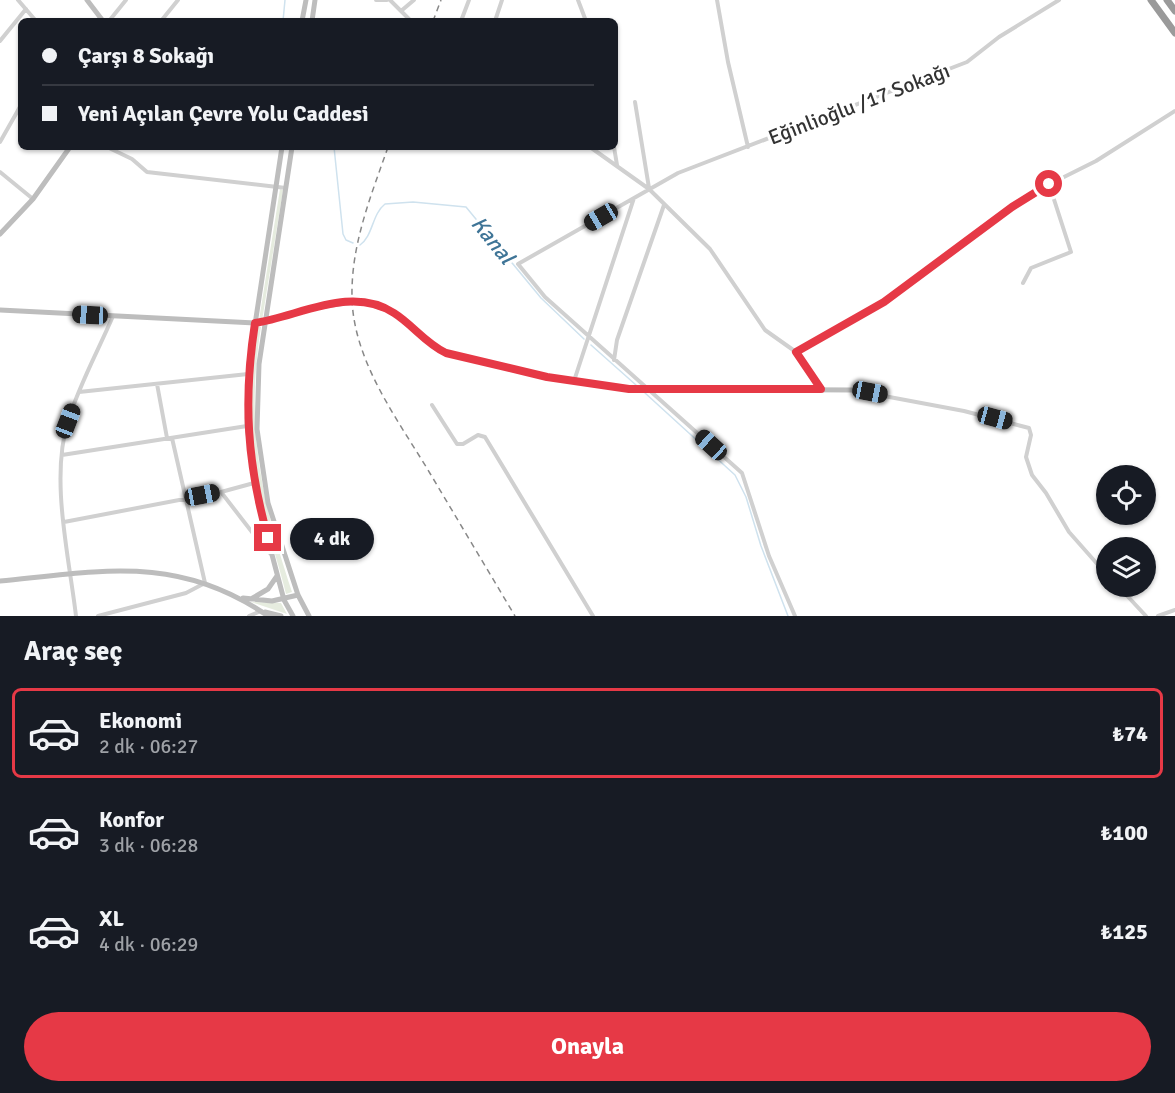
<!DOCTYPE html>
<html lang="tr">
<meta charset="utf-8">
<style>
:root{--surface:#171b24;--page:#20242c;--text:#f1f3f6;--muted:#9ea1a6;--line:#363941;--accent:#e63946}
body{margin:0;font-family:Signika,sans-serif;background:var(--page);color:var(--text);height:100vh;display:flex;flex-direction:column;font-size:22px;white-space:nowrap}
*{box-sizing:border-box;margin:0}
p{font-size:20px;color:var(--muted)}
.icon{flex:none;width:33px;height:33px;fill:none;stroke:currentColor;stroke-width:2;stroke-linecap:round;stroke-linejoin:round}
.map{position:relative;height:616px;overflow:hidden}
.details{display:flex;flex-direction:column;background:var(--surface);flex:1}
.details>*{flex:none}
.hud{position:absolute;left:18px;top:18px;width:600px;height:132px;border-radius:9px;box-shadow:0 2px 4px #0004;display:grid;align-content:center;height:132px;padding:0 24px;background:var(--surface)}
.buttons{position:absolute;left:1096px;top:465px;display:grid;gap:12px}
.buttons a{display:grid;place-items:center;width:60px;height:60px;border-radius:50%;background:var(--surface);box-shadow:0 2px 4px #0004;font-size:30px}
.end{position:absolute;width:27px;height:27px;margin:-14px;border:8px solid #e63946;background:#fff;box-shadow:0 0 0 3px #fff}
.from{border-radius:50%}
.bubble{position:absolute;height:42px;border-radius:21px;background:var(--surface);box-shadow:0 2px 4px #0004;font-size:20px;font-weight:700;line-height:42px;text-align:center}
.car{position:absolute;width:18px;height:36px;margin:-18px -9px;border-radius:8px;box-shadow:0 0 4px 2px #0007;background:linear-gradient(#222 24%,#8ab4d8 0 40%,#222 0 76%,#8ab4d8 0 86%,#222 0)}
.hud b{display:flex;align-items:center;gap:21px;height:57px;font-size:22px}
.hud b+b{border-top:2px solid var(--line)}
.hud i{width:15px;height:15px;background:var(--text)}
ul{padding:0;list-style:none}
li{display:flex;align-items:center;gap:18px;height:90px;margin:0 12px 9px;padding:0 12px;border:3px solid transparent;border-radius:9px}
li div{flex:1}
li b{display:block;font-size:22px}
li em{font-style:normal;font-weight:700}
li.current{border-color:var(--accent)}
li>.icon{width:54px;height:54px;stroke-width:1.5}
h2{padding:0 24px;font-size:27px;line-height:72px}
.cta{display:flex;gap:12px;margin-top:auto;padding:12px 24px}
.cta a{flex:1;height:69px;border-radius:36px;background:var(--accent);color:#fff;font-size:24px;font-weight:700;line-height:69px;text-align:center}
.map>svg:first-child{display:block}
</style>
<div class="map">
<svg width="1175" height="616" viewBox="0 0 1175 616">
<rect width="100%" height="100%" fill="#fff"/>
<path fill="#e6ecdf" d="M280,189L283,190L262,321L259,320Z
M258,326L261,327C245,427 261,498 292,592L286,594C278,560 265,526 259,491C248,436 250,382 258,326Z
M251,602L281,603L287,614Z"/>
<g fill="none" stroke-linecap="round" stroke-linejoin="round">
<path stroke="#cfe2ee" stroke-width="1.5" d="M283,21L285,0
M334,147L343,234L346,240L353,243
M360,245C373,236 372,214 385,204L413,202L466,207L541,298L584,339
M591,345L636,385
M645,393L735,475L746,497L761,546L788,616"/>
<path stroke="#d0d0d0" stroke-width="4" d="M18,0L36,21
M376,0H387
M390,0L411,21
M578,0L586,21
M717,0L728,62L748,147
M401,11L414,0
M109,21L126,0
M161,21L178,0
M461,21L469,0
M495,21L502,0
M0,41L26,9
M635,102L649,188
M0,142L21,105
M107,147L132,159L147,172L286,188
M590,147L649,189L710,249L765,330L796,352L821,389
M614,147L617,165
M0,172L33,199
M1023,283L1031,268L1071,252L1049,184
M796,352L884,302L1034,192L1096,161L1175,111
M614,360L617,340L664,205
M574,381L634,198
M157,384L167,438
M852,390L964,411L1029,428L1031,435L1026,457L1032,475L1046,493L1069,532L1107,575
M79,392L248,374
M432,405L457,444H463L478,435L485,437L593,616
M62,455L247,426
M221,492L254,483
M64,522L221,492L265,549L271,554
M1118,586L1146,616
M76,616C69,556 50,479 68,421C79,385 98,351 113,316
M98,616L186,593L205,583L172,438
M249,616L261,611
M795,616L769,556L742,473L545,297L518,264L678,173L967,62L999,37L1059,0
M1158,616L1175,610"/>
<path stroke="#bdbdbd" stroke-width="5" d="M87,0L103,21
M302,21L306,0
M312,21L315,0
M282,147L249,364L247,426L258,502L284,600L293,616
M292,147L259,364L257,429L268,503L298,595L309,616
M0,234L33,199L70,147
M0,310L255,323L324,306L361,301L393,312L432,345L446,353L556,379L629,389L852,390
M0,581C101,571 178,554 268,616
M243,598L272,601L298,595
M251,599L268,589L277,576
M265,612L281,616"/>
<path stroke="#9a9a9a" stroke-width="7" d="M1151,0L1175,33
M1167,0L1175,11"/>
<path stroke="#888" stroke-width="1.5" stroke-dasharray="6 4.5" stroke-linecap="butt" d="M433,21L441,0
M388,147C371,196 351,244 352,297C353,362 399,421 431,475C459,522 487,569 515,616"/>
</g>
<g fill="none" stroke-linecap="round" stroke-linejoin="round">
<path stroke="#e63946" stroke-width="8" d="M268,538C247,463 243,400 255,323C300,316 351,285 394,313C413,325 425,343 446,353L547,377L629,389H821L796,352L884,302L1012,207L1049,184"/>
</g>
<g text-anchor="middle" dominant-baseline="central" stroke-width="6" stroke-linejoin="round" paint-order="stroke">
<g font-size="21" fill="#333" stroke="#fff">
<text transform="translate(859 104) rotate(-21)">Eğinlioğlu /17 Sokağı</text>
</g>
<g font-size="22" font-style="italic" fill="#3f7597" stroke="#fff">
<text transform="translate(493 240) rotate(51)">Kanal</text>
</g>
</g>
</svg>
<div class="buttons">
<a><svg class="icon" aria-label="locate" viewBox="0 0 24 24"><circle cx="12" cy="12" r="6"/><path d="M12 2v4M12 18v4M2 12h4M18 12h4"/></svg></a>
<a><svg class="icon" aria-label="layers" viewBox="0 0 24 24"><path d="M12 4l9 5-9 5-9-5zM3 14l9 5 9-5"/></svg></a>
</div>
<i class="end from" style="left:1049px;top:184px"></i>
<i class="end" style="left:268px;top:538px"></i>
<div class="bubble" style="left:290px;top:518px;width:84px">4 dk</div>
<i class="car" style="left:601px;top:217px;rotate:240deg"></i>
<i class="car" style="left:90px;top:315px;rotate:273deg"></i>
<i class="car" style="left:870px;top:392px;rotate:101deg"></i>
<i class="car" style="left:995px;top:418px;rotate:105deg"></i>
<i class="car" style="left:68px;top:421px;rotate:21deg"></i>
<i class="car" style="left:711px;top:445px;rotate:312deg"></i>
<i class="car" style="left:202px;top:495px;rotate:79deg"></i>
<div class="hud">
<b><i class="from"></i>Çarşı 8 Sokağı</b>
<b><i></i>Yeni Açılan Çevre Yolu Caddesi</b>
</div>
</div>
<section class="details">
<h2>Araç seç</h2>
<ul>
<li class="current"><svg class="icon" aria-label="car" viewBox="0 0 24 24"><path d="M5 17H2v-5l4-1 3-4h7l3 4 3 1v5h-3M9 17h6M6 11h13"/><circle cx="7" cy="17" r="2"/><circle cx="17" cy="17" r="2"/></svg><div><b>Ekonomi</b><p>2 dk · 06:27</p></div><em>₺74</em></li>
<li><svg class="icon" aria-label="car" viewBox="0 0 24 24"><path d="M5 17H2v-5l4-1 3-4h7l3 4 3 1v5h-3M9 17h6M6 11h13"/><circle cx="7" cy="17" r="2"/><circle cx="17" cy="17" r="2"/></svg><div><b>Konfor</b><p>3 dk · 06:28</p></div><em>₺100</em></li>
<li><svg class="icon" aria-label="car" viewBox="0 0 24 24"><path d="M5 17H2v-5l4-1 3-4h7l3 4 3 1v5h-3M9 17h6M6 11h13"/><circle cx="7" cy="17" r="2"/><circle cx="17" cy="17" r="2"/></svg><div><b>XL</b><p>4 dk · 06:29</p></div><em>₺125</em></li>
</ul>
<div class="cta"><a>Onayla</a></div>
</section>
